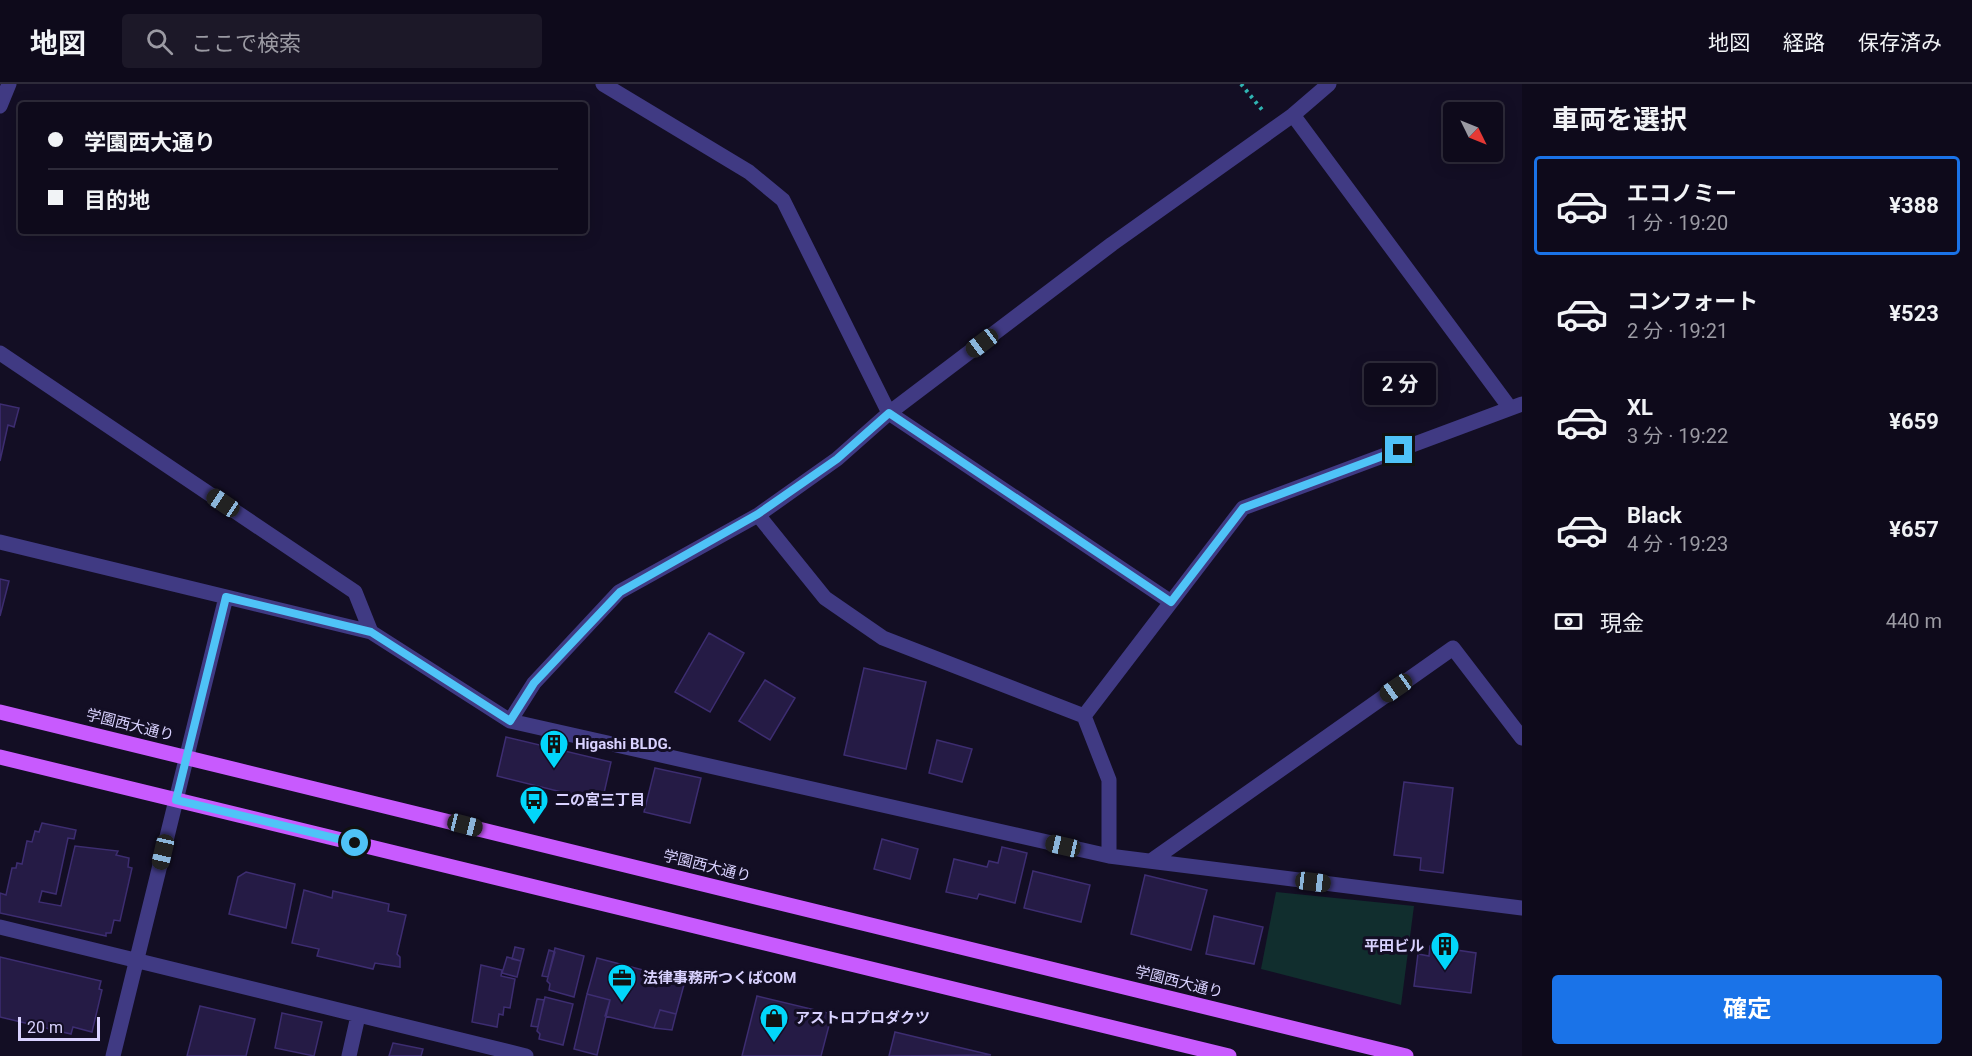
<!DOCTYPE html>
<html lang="ja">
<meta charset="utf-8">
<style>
:root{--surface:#0e0a1b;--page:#1c1828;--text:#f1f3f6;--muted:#9b9aa3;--line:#2e2b3a;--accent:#1a73e8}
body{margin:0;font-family:Roboto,"Noto Sans JP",sans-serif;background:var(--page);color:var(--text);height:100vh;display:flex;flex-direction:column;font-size:22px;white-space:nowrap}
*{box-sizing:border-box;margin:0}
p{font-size:20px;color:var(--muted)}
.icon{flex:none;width:33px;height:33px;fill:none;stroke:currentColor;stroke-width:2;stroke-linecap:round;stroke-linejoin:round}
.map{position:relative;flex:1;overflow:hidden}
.side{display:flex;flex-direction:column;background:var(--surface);width:450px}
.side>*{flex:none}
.top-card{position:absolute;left:18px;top:18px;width:570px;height:132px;border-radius:6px;box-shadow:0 3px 15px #0003,0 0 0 2px var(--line);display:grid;align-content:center;height:132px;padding:0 30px;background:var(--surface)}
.needle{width:39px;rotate:133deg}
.tools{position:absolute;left:1443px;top:18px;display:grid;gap:12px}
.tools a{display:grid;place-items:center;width:60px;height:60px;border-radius:6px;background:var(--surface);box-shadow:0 3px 15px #0003,0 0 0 2px var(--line);font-size:30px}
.scale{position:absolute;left:18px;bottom:15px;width:82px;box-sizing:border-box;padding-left:6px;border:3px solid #d9d2ff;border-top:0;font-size:16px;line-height:21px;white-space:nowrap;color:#d9d2ff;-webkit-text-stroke:4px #130e24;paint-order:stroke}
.end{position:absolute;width:27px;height:27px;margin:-14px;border:8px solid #4fc3f7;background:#111;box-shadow:0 0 0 3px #111}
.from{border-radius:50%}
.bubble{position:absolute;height:42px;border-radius:6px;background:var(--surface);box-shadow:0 3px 15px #0003,0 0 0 2px var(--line);font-size:20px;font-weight:700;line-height:42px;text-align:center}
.car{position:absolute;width:18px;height:36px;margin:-18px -9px;border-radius:8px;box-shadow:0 0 4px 2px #0007;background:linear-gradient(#222 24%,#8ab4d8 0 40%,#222 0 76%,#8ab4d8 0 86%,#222 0)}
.top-card b{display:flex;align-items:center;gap:21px;height:57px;font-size:22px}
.top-card b+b{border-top:2px solid var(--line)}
.top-card i{width:15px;height:15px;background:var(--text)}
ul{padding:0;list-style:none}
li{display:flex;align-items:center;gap:18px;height:99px;margin:0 12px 9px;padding:0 18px;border:3px solid transparent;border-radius:6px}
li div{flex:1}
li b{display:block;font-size:22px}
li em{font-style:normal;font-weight:700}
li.selected{border-color:var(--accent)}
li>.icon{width:54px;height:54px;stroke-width:1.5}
h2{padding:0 30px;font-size:27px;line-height:72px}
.pay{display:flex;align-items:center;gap:15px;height:66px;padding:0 30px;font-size:22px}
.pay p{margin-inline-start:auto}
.cta{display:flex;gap:12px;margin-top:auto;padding:12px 30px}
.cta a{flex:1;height:69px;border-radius:6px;background:var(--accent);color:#fff;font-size:24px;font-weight:700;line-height:69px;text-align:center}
header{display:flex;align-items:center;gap:36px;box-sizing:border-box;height:84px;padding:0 30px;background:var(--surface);border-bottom:2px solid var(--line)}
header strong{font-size:28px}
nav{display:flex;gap:33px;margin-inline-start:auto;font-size:21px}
.search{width:420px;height:54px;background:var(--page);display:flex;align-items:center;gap:15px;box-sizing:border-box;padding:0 21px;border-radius:6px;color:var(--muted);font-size:22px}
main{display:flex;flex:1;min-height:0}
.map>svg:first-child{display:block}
</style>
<header>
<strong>地図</strong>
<div class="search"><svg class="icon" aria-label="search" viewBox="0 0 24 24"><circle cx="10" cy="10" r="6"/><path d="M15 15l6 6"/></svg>ここで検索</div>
<nav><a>地図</a><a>経路</a><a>保存済み</a></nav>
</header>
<main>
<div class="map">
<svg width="1522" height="972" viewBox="0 0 1522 972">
<rect width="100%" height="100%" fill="#130e24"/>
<path fill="#112e2e" d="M1276,808L1414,822L1401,921L1261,885Z"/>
<path fill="#251b45" stroke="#3d2d71" stroke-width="1.5" d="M0,320L19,324L14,343L8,341L0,377Z
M0,495L9,497L0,532Z
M709,549L744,569L710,628L675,608Z
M864,584L926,598L906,685L844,671Z
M765,596L795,614L770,656L739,637Z
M506,653L611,678L602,718L497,692Z
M937,656L972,665L962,698L929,689Z
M655,684L701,694L690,739L644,728Z
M1404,698L1453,704L1443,789L1420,786L1421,774L1394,771Z
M42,739L76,746L74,755L68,754L56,810L42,807L39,818L61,822L75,762L118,767L116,771L129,774L128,783L132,784L120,837L114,836L111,849H106V852L0,829V809L6,811L12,784H16L17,779L22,780L27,757L32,758L35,747L39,748Z
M882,755L918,765L910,795L874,785Z
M1002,763L1027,769L1015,819L979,810L977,815L946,808L954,775L987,783L989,777L998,779Z
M1033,787L1090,801L1081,838L1024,824Z
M246,788L295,800L286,844L229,830L238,793Z
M1145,791L1207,806L1191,866L1131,850Z
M304,806L332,814L333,807L389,820L388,827L406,831L397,870L400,873V883L375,879L373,885L317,872L319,865L292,859Z
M1214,832L1263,843L1254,880L1206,870Z
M1430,862L1476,869L1471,909L1414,902L1418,870L1429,872Z
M515,863L524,865L521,877L512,875Z
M555,864L584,872L574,913L549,906L550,900L547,897Z
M549,866L555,868L548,893L542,892Z
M0,873L101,897L99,905L102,906L92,948L73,943L71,950L0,933Z
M507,873L521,877L517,893L502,889Z
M597,874L685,897L676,930L660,926L654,944L605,932L610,916L587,910Z
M481,881L502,886L501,892L515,895L510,924L504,923L503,931L499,930L497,943L472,938Z
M587,910L610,916L597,971L574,965Z
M757,912L832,930L821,972H742Z
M545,913L573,920L563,961L539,955L540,950L537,947Z
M537,915L544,916L538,943L531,942Z
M200,922L255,935L246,972H187Z
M660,926L676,930L672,946L654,944Z
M282,929L322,938L314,972L275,964Z
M895,948L991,971L889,972Z
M393,959L423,965L421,972H389Z"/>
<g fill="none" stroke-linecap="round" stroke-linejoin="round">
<path stroke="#30b5b3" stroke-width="4" stroke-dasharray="3 4.5" stroke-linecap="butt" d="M1241,0L1263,27"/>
<path stroke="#403a83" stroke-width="15" d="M603,0L749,88L783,116L889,329L1171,518
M0,22L9,0
M1293,31L1510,324
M0,269L355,508L371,548
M758,431L825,514L883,554L1084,632
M0,458L371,548L510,637L1109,772L1522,824
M510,637L534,599L619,508L758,431L837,375L889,329L1112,160L1293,31L1329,0
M1109,772V696L1084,632L1243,424L1522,320
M1151,777L1453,564L1522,654
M0,843L526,972
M113,972L226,513
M349,972L358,932"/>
<path stroke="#c85afe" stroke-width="15" d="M0,628L1406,972
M0,673L1229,972"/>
</g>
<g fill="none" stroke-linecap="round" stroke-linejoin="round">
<path stroke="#4fc3f7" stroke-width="8" d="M355,759L176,716L226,513L371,548L510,637L534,599L620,508L758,430L837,375L889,329L1171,518L1243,424L1399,366"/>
</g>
<defs>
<g id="building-pin" transform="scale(1.5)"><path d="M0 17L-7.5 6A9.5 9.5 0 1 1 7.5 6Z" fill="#02d6fa" stroke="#130e24"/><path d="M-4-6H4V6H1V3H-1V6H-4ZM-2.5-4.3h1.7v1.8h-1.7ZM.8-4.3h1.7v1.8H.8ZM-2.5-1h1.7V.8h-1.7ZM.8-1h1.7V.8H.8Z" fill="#111"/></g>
<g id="bus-pin" transform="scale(1.5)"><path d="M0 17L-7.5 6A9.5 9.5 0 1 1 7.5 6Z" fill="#02d6fa" stroke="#130e24"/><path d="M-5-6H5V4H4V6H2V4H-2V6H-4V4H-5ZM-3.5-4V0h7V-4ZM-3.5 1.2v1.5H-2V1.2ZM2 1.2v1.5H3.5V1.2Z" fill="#111"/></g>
<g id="office-pin" transform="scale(1.5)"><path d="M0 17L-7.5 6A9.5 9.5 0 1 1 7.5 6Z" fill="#02d6fa" stroke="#130e24"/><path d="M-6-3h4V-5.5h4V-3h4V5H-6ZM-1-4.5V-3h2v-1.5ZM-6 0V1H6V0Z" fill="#111"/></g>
<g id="shop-pin" transform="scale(1.5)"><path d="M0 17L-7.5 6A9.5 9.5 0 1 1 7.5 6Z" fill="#02d6fa" stroke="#130e24"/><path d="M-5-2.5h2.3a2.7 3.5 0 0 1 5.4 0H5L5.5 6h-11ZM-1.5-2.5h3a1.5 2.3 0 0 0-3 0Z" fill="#111"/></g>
</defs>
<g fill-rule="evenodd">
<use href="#building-pin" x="554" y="660"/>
<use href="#bus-pin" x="534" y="716"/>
<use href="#building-pin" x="1445" y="862"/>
<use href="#office-pin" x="622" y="894"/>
<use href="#shop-pin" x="774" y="934"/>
</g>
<g text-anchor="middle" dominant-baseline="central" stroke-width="6" stroke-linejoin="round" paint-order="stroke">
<g font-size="15" fill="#d9d2ff" stroke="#130e24">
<text transform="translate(130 641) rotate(14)">学園西大通り</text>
<text transform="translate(707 782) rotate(14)">学園西大通り</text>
<text transform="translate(1179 898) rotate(14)">学園西大通り</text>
</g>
<g font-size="15" font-weight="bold" fill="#d9d2ff" stroke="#130e24" text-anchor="start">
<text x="575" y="660">Higashi BLDG.</text>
<text x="555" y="716">二の宮三丁目</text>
<text x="1424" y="862" text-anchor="end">平田ビル</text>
<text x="643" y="894">法律事務所つくばCOM</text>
<text x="795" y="934">アストロプロダクツ</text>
</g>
</g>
</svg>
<div class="tools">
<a><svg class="needle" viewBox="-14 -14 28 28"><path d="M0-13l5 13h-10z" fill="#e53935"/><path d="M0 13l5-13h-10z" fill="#9b9aa3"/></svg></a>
</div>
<div class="scale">20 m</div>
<i class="end from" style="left:355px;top:759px"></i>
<i class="end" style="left:1399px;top:366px"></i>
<div class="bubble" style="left:1364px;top:279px;width:72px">2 分</div>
<i class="car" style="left:982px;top:259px;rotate:233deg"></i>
<i class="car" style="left:223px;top:419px;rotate:304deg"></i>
<i class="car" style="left:1396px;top:604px;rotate:235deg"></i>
<i class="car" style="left:465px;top:741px;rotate:104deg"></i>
<i class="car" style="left:1063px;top:762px;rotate:283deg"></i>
<i class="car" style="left:163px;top:768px;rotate:193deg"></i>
<i class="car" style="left:1313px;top:798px;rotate:97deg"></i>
<div class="top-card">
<b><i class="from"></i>学園西大通り</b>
<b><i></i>目的地</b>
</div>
</div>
<section class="side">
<h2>車両を選択</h2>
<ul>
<li class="selected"><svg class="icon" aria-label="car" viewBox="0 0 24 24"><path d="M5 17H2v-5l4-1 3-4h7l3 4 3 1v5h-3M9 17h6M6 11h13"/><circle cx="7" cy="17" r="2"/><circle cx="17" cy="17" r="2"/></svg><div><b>エコノミー</b><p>1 分 · 19:20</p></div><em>¥388</em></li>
<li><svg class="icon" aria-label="car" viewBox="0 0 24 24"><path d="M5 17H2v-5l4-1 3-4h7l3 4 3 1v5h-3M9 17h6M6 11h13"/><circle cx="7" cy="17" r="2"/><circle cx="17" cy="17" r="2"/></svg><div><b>コンフォート</b><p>2 分 · 19:21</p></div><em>¥523</em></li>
<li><svg class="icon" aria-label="car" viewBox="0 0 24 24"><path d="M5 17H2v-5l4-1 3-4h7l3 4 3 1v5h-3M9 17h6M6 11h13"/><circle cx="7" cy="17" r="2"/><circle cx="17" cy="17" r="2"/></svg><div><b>XL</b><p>3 分 · 19:22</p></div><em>¥659</em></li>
<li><svg class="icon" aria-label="car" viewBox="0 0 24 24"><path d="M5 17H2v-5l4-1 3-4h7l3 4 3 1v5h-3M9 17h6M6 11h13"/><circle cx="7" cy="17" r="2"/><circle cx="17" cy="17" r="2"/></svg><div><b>Black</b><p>4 分 · 19:23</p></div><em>¥657</em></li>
</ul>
<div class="pay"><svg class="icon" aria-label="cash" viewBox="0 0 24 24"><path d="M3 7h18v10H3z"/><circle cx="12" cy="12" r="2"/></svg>現金<p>440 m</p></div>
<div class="cta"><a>確定</a></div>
</section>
</main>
